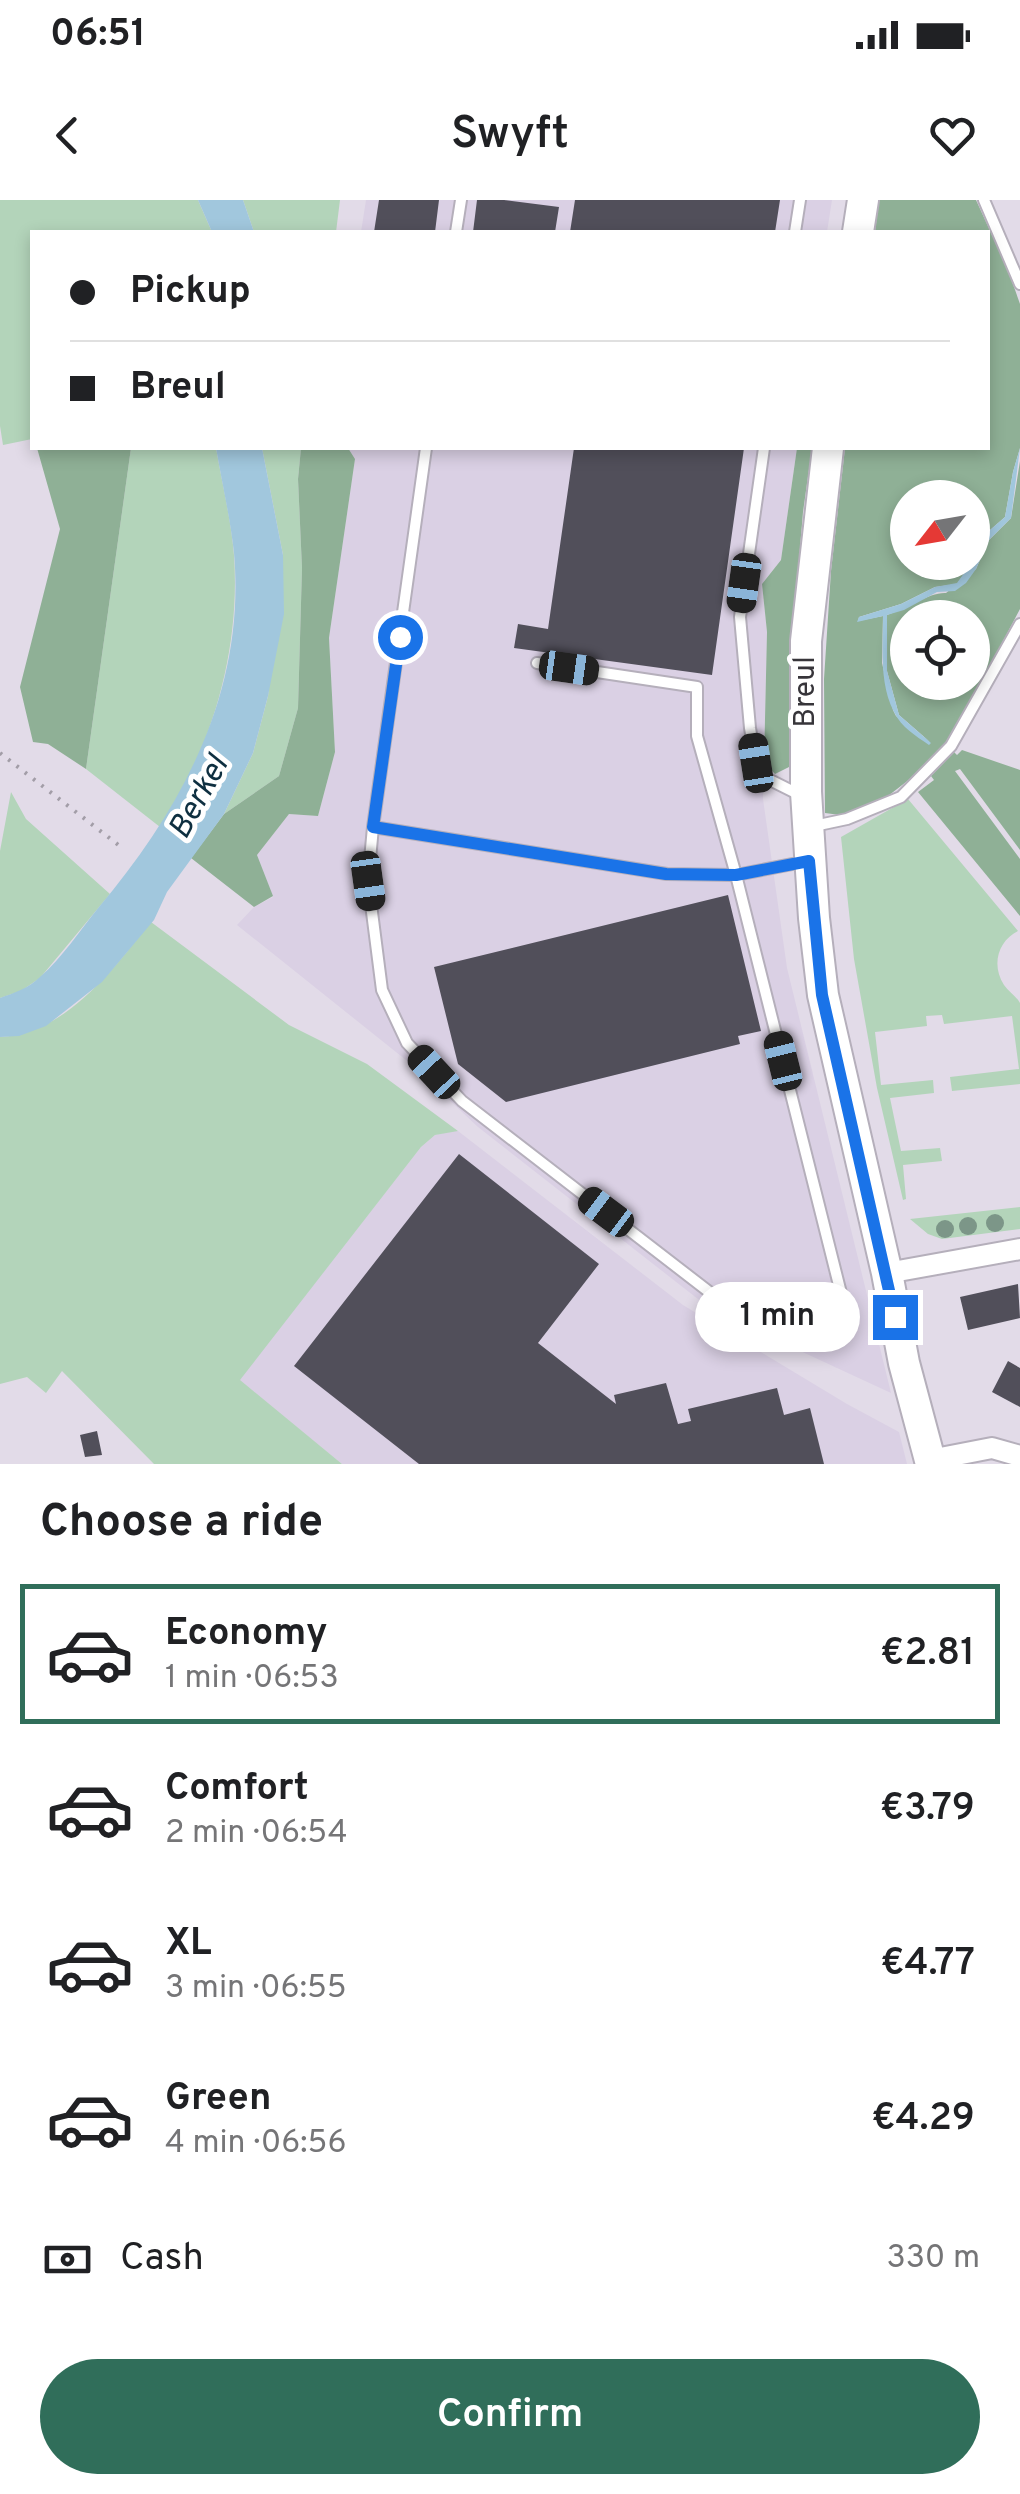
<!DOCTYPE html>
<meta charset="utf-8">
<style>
:root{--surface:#fff;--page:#f2f2f2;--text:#202124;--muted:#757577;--line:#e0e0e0;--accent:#306e5a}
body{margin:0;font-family:Overpass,sans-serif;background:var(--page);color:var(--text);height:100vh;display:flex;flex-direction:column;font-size:38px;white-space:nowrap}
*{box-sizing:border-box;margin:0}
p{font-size:32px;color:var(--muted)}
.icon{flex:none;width:55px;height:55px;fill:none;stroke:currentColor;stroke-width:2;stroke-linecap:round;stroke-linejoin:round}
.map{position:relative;height:1264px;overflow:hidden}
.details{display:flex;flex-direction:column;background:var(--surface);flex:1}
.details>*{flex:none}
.banner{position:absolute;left:30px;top:30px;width:960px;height:220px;border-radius:0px;box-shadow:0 5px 15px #0003;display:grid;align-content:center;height:220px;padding:0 40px;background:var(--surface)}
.needle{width:65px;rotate:239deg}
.controls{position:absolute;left:890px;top:280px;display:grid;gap:20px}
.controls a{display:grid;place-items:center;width:100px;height:100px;border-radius:50%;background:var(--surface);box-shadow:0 5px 15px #0003;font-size:50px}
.end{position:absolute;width:45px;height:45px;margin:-22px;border:12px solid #1a73e8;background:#fff;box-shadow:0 0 0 5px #fff}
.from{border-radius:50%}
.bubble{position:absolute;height:70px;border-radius:35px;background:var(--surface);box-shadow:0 5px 15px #0003;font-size:32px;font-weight:600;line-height:70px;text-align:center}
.car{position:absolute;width:30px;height:60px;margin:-30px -15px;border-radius:12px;box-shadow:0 0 8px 2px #0007;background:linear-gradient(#222 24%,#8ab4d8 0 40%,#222 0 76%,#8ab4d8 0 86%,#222 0)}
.banner b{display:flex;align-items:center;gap:35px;height:95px;font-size:38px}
.banner b+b{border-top:2px solid var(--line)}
.banner i{width:25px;height:25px;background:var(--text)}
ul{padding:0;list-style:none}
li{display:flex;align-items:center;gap:30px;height:140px;margin:0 20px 15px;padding:0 20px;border:5px solid transparent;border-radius:0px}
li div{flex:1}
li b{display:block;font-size:38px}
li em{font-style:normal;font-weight:600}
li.active{border-color:var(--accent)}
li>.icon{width:90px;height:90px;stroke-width:1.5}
h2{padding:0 40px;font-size:45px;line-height:120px}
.pay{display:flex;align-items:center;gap:25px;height:110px;padding:0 40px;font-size:38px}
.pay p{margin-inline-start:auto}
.action{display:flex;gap:20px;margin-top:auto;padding:20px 40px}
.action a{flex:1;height:115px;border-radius:60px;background:var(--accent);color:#fff;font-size:40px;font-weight:600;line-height:115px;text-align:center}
.status{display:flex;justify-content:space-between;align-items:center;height:70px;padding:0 50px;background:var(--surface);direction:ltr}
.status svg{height:28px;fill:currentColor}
header{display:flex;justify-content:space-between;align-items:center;height:130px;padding:0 40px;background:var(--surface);font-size:45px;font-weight:600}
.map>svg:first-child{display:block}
</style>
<div class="status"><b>06:51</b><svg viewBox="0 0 49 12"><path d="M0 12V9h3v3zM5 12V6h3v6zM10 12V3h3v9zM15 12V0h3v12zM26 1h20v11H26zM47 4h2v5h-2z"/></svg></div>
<header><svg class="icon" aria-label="back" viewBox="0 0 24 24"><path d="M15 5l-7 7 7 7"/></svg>Swyft<svg class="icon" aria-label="heart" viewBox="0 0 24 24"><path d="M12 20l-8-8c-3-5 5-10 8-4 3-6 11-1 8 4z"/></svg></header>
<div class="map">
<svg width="1020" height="1264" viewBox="0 0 1020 1264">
<rect width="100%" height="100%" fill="#e2dbe8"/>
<path fill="#dad0e4" d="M366,0H832L827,32H361Z
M348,248H797L781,360L762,384L767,432L763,599L787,768L891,1193L712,1110L478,927L411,864L237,725L254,707L273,697L257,655L289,614L318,616L335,552L329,438L355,259Z
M450,931H458L683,1105L847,1204L899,1232L907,1264H342L239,1180L421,947L435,935Z"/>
<path fill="#b3d4ba" d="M0,0H198L212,32H32V239L3,245L0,226Z
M243,0H340L336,32H254Z
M131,248H216C222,283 231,319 234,355C239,427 224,500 194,566C185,587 171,607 160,627L86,569Z
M262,248H301L298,279L302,368L298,508L279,576L224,614L253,553L268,496L283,355Z
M11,592L26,619L110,694L40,778L21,791L0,798V651Z
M908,599L1018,731C998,741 991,765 1004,785C1008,791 1017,797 1020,803C1020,813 1020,869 1020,884L952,891L950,877L1019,869L1012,816L944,824L942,815L926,816L927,826L875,832L881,885L933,880L934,893L890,898L901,951L940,948L942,961L903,965L906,999L903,1000L877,888L854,759L841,637Z
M151,722L289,825L367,864L458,931L435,935L421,947L240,1180L342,1264H154L62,1171L46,1193L27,1177L0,1184V837C67,833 112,770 151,722Z
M1020,1007V1029L942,1039L928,1034L910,1019Z"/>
<path fill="#8fb096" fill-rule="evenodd" d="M879,0H976L1008,70L1020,104V248L1013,272L1005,317L982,337L973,361L957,384L935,387L901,404L859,417L858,421L883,416L882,463L893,510L896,516L930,542L899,515L887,471V415C905,409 930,392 946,393L976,369L989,340L1011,318L1020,261V409L962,519L939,552L924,568L888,596L862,609L840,615L825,613L824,479L831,371L845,248H988V32H875ZM908,298H972V362H908ZM908,418H972V482H908Z
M37,248H131L86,569L48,544L33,542L20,487L60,329Z
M301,248H348L355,259L329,438L335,552L318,616L289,614L257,655L273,696L254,707L191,658L224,614L279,576L298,508L302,368L298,279Z
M797,248H812L803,312L792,443L789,567L775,574L764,562L767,432L762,384L781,360Z
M962,550L1020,570V650L960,569L955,571L1020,659V716L918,592L934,580L931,576L954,552L957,555Z"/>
<path fill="#a1c7dd" d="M198,0H243L254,32H212Z
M216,248H262L283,355L284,414L268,496L253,553L224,614L167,692L154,720L102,782L46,826L19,836L0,837V798C14,793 29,788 40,777C62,758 81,729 99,707C184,606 246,489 234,353C230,317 222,283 216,248Z
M1020,248L1011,318L989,340L976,369L966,383L955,391L937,392L904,410L887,415V471L899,515L931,543L929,545C916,536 901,527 894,512C879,483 883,447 883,416L857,422L859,417L901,404L935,387L957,383L973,361L982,337L1005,317L1013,272Z"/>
<path fill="#514f5a" d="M379,0H439L435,32H374Z
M477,0H504L559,7L555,32H473Z
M575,0H780L775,32H570Z
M574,248H744L712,475L514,448L518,424L548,429Z
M728,695L761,831L738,836L740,844L506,902L458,864L434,767Z
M459,954L599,1064L538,1143L616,1204L614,1195L666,1183L678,1224L691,1221L688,1209L777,1188L784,1215L810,1208L824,1264H419L294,1166Z
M1018,1084L1020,1118L968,1130L960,1097Z
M1008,1161L1020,1168V1207L992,1192Z
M97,1231L102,1255L85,1257L80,1235Z"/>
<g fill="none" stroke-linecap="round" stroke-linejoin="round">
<g stroke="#b5afbb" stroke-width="14">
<path id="service" d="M984,0L1020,84
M456,32L461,0
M795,32L800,0
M426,248L373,627L667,674L736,675L808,661
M764,248L740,417L750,528L756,563L761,572L766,578L800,595
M814,626L847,619L901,597L951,546L1020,424
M373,627L368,681L382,790L407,843L462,901L721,1101L807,1128L848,1121L736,675L697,536V487L537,463"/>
</g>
<g stroke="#b5afbb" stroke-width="24">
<path id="minor" d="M887,1073L1020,1049
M930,1260L992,1248L1020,1256"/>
</g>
<g stroke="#b5afbb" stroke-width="34">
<path id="secondary" d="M858,32L863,0
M828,248L806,441V592L814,718L823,795L887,1073L904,1163L931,1264"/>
</g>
<path stroke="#a29da7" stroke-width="4" stroke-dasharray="2.5 8" stroke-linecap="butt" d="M0,553L121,647"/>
<use href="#service" stroke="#fff" stroke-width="10"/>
<use href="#minor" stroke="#fff" stroke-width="20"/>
<use href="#secondary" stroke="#fff" stroke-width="30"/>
</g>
<g fill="#7c9688">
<circle cx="995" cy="1023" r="9"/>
<circle cx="968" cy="1026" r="9"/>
<circle cx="945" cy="1029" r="9"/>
</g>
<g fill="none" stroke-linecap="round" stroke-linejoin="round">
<path stroke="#1a73e8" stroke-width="12" d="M400,437L373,627L666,674L736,675L809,661L822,795L895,1117"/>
</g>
<g text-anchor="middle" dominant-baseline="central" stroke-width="10" stroke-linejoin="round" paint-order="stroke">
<g font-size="30" fill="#37353a" stroke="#fff">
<text transform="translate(806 492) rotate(-90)">Breul</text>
</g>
<g font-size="32" font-style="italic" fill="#0e2f40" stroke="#fff">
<text transform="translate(200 598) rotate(-61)">Berkel</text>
</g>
</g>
</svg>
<div class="controls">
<a><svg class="needle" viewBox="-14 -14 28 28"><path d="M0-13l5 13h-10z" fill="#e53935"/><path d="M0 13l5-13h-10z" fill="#757577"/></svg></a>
<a><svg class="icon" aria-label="locate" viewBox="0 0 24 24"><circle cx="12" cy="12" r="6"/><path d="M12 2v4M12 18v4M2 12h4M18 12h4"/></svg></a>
</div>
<i class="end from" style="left:400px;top:437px"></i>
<i class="end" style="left:895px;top:1117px"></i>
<div class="bubble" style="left:695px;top:1082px;width:165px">1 min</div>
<i class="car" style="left:744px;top:383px;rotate:188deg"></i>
<i class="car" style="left:569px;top:468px;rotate:98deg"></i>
<i class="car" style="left:756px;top:563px;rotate:351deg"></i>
<i class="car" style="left:368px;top:681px;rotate:172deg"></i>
<i class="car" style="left:783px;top:861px;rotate:346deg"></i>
<i class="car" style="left:434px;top:872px;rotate:317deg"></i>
<i class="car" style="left:606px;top:1012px;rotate:307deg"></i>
<div class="banner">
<b><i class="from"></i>Pickup</b>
<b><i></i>Breul</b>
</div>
</div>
<section class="details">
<h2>Choose a ride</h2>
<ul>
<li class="active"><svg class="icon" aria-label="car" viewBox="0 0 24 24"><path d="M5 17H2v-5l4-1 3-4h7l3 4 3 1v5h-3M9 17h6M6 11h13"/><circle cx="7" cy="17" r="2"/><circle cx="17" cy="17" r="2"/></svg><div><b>Economy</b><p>1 min · 06:53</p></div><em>€2.81</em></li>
<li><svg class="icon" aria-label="car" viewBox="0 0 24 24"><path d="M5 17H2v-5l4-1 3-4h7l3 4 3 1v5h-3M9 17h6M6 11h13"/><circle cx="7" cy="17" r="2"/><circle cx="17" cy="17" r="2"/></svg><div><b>Comfort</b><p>2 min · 06:54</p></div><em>€3.79</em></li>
<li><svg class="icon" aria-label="car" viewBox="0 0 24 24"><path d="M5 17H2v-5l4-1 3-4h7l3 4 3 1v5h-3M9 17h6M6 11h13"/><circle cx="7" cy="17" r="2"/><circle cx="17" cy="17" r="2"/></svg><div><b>XL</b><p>3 min · 06:55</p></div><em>€4.77</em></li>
<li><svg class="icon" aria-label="car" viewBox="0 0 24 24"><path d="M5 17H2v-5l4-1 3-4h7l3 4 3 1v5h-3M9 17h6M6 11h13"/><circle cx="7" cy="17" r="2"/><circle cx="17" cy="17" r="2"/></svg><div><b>Green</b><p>4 min · 06:56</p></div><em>€4.29</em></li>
</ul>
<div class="pay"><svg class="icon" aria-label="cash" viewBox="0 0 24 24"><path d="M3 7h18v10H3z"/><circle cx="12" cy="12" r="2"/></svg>Cash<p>330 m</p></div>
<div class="action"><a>Confirm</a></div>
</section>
